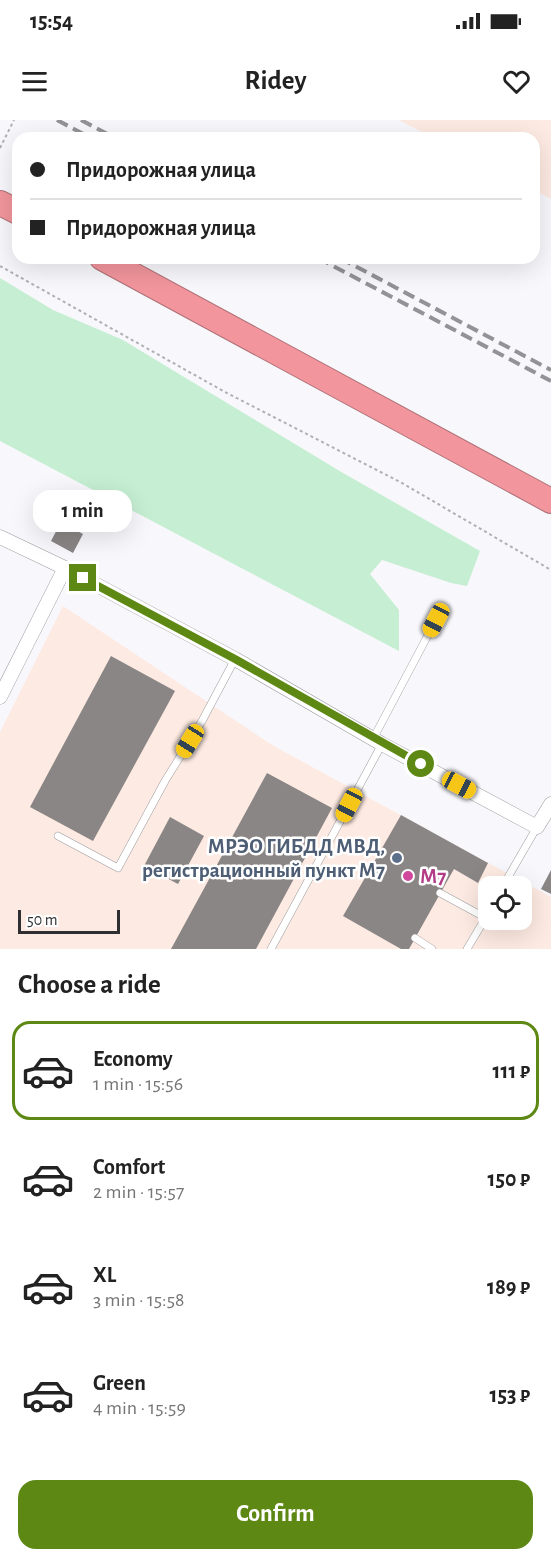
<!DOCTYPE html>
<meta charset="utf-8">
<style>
:root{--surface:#fff;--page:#f2f2f2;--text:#222;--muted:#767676;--line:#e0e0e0;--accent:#5e8814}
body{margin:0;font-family:"Alegreya Sans",sans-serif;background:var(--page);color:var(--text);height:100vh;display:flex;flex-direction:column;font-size:22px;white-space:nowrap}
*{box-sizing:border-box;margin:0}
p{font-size:20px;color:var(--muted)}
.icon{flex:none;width:33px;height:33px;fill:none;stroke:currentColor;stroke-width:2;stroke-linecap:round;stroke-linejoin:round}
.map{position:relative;height:829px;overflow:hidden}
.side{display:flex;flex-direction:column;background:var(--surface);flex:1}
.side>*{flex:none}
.hud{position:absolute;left:12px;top:12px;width:528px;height:132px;border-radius:18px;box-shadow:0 6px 24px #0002;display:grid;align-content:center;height:132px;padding:0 18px;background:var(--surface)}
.tools{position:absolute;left:478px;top:756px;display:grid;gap:12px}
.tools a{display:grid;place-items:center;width:54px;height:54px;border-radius:12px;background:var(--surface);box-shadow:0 6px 24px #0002;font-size:30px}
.scale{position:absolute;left:18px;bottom:15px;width:102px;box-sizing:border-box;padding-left:6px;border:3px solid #2f2f31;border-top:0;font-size:16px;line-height:21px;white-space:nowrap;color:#2f2f31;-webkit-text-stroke:4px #fff;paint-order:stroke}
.end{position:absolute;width:27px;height:27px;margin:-14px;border:8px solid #5e8814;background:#fff;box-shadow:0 0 0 3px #fff}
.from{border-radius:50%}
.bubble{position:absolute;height:42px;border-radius:18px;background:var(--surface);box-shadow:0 6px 24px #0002;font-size:20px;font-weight:700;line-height:42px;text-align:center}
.car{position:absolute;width:18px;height:36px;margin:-18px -9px;border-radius:8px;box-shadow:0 0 4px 2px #0007;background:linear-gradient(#f5c518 24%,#345 0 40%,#f5c518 0 76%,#345 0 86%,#f5c518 0)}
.hud b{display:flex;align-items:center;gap:21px;height:57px;font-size:22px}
.hud b+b{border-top:2px solid var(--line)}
.hud i{width:15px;height:15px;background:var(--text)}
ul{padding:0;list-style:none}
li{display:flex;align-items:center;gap:18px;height:99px;margin:0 12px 9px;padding:0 6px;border:3px solid transparent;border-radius:18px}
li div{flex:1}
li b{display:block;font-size:22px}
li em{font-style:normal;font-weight:700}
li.current{border-color:var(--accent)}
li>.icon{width:54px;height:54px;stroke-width:1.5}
h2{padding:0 18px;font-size:27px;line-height:72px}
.cta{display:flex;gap:12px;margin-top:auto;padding:12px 18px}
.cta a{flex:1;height:69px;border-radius:18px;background:var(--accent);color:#fff;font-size:24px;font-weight:700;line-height:69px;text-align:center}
.status{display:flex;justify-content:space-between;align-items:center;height:42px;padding:0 30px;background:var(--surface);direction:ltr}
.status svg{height:16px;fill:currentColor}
header{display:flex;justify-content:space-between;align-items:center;height:78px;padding:0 18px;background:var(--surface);font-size:27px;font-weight:700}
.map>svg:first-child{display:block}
</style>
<div class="status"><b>15:54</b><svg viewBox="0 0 49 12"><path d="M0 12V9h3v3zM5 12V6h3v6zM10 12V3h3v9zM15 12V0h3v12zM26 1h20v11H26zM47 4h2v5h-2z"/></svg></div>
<header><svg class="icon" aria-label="menu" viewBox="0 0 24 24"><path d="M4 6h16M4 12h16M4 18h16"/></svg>Ridey<svg class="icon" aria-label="heart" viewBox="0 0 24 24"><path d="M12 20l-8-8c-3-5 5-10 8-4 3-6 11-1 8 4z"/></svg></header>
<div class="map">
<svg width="551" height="829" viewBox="0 0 551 829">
<rect width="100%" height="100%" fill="#f8f8fc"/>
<path fill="#fdeae2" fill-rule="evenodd" d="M399,0H551V79L534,70V18H433Z
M63,486L272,625L551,777V829H0V612ZM489,766H522V800H489Z"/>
<path fill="#c5eed2" d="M0,158L53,190L123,220L343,353L480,431L467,466L451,463L382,440L370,454L399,490V531L0,321Z"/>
<path fill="#8a8685" d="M61,402L83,414L73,433L51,421Z
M111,536L175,571L93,721L30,687Z
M267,653L332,688L256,829H171Z
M401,695L488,743L478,763L454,749L409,829H401L343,796Z
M170,697L204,716L178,764L144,746Z
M551,750V774L541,769Z"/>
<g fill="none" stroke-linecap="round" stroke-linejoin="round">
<g stroke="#9c9ca0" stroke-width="8">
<path id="lane" d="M373,619L436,500
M58,716L118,748L165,661L202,601L235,539
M503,766L537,707
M440,773L486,798
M415,818L432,829
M271,829L382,624
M467,829L489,792"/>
</g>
<g stroke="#9c9ca0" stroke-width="15">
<path id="street" d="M0,417L65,448L235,539L382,624L537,707L551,684
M0,577L65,448"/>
</g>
<g stroke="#ae7177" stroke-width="26">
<path id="highway" d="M0,83L18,92
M102,138L551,381"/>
</g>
<path stroke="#b0b0b3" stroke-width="2" stroke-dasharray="3 3" stroke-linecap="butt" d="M0,28L14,0
M0,146L225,272L402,363L551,450"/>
<use href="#lane" stroke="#fff" stroke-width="7"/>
<use href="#street" stroke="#fff" stroke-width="14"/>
<use href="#highway" stroke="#f2959c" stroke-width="24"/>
<path stroke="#939396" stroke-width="4" stroke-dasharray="12 6" stroke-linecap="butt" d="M57,0L91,18
M81,0L115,18
M318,138L551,261
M340,138L551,250"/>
</g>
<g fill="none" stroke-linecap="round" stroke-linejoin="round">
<path stroke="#5e8814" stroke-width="8" d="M83,458L235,539L421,644"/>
</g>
<circle fill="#5c6f8a" stroke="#fff" stroke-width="2" cx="397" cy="738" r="6"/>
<circle fill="#d1479c" stroke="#fff" stroke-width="2" cx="408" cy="756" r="6"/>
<g text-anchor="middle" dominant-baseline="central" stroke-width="5" stroke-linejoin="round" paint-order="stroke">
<g font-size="21" font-weight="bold" fill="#4e5e75" stroke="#fff" text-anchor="end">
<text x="385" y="726">МРЭО ГИБДД МВД,<tspan x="385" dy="24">регистрационный пункт М7</tspan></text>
</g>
<g font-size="21" font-weight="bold" fill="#b23c85" stroke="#fff" text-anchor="start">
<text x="420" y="756">М7</text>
</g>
</g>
</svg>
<div class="tools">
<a><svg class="icon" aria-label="locate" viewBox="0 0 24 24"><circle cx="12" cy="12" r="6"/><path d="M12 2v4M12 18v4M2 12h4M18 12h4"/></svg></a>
</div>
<div class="scale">50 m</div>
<i class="end from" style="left:421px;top:644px"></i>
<i class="end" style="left:83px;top:458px"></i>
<div class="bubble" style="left:33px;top:370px;width:99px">1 min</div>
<i class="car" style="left:436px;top:500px;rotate:208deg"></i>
<i class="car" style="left:190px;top:621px;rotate:212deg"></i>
<i class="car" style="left:459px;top:665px;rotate:118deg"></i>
<i class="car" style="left:349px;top:685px;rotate:208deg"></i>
<div class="hud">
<b><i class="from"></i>Придорожная улица</b>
<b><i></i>Придорожная улица</b>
</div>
</div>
<section class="side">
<h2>Choose a ride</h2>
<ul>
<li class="current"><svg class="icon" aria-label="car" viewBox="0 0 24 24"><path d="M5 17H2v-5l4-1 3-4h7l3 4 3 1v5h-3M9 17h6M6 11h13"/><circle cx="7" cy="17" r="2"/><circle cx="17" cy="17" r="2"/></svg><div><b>Economy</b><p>1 min · 15:56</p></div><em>111 ₽</em></li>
<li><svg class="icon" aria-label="car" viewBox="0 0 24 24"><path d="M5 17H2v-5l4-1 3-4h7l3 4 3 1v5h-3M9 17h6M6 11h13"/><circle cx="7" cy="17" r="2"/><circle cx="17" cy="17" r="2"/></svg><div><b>Comfort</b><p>2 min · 15:57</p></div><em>150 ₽</em></li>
<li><svg class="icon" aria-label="car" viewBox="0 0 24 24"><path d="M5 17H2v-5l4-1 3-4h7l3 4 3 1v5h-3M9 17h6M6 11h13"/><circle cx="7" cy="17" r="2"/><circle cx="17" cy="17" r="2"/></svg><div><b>XL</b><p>3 min · 15:58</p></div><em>189 ₽</em></li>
<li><svg class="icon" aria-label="car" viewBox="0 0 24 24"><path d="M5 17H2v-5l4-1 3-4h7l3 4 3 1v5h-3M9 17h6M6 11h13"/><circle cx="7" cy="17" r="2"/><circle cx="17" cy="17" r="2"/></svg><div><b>Green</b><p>4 min · 15:59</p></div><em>153 ₽</em></li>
</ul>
<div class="cta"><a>Confirm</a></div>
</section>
